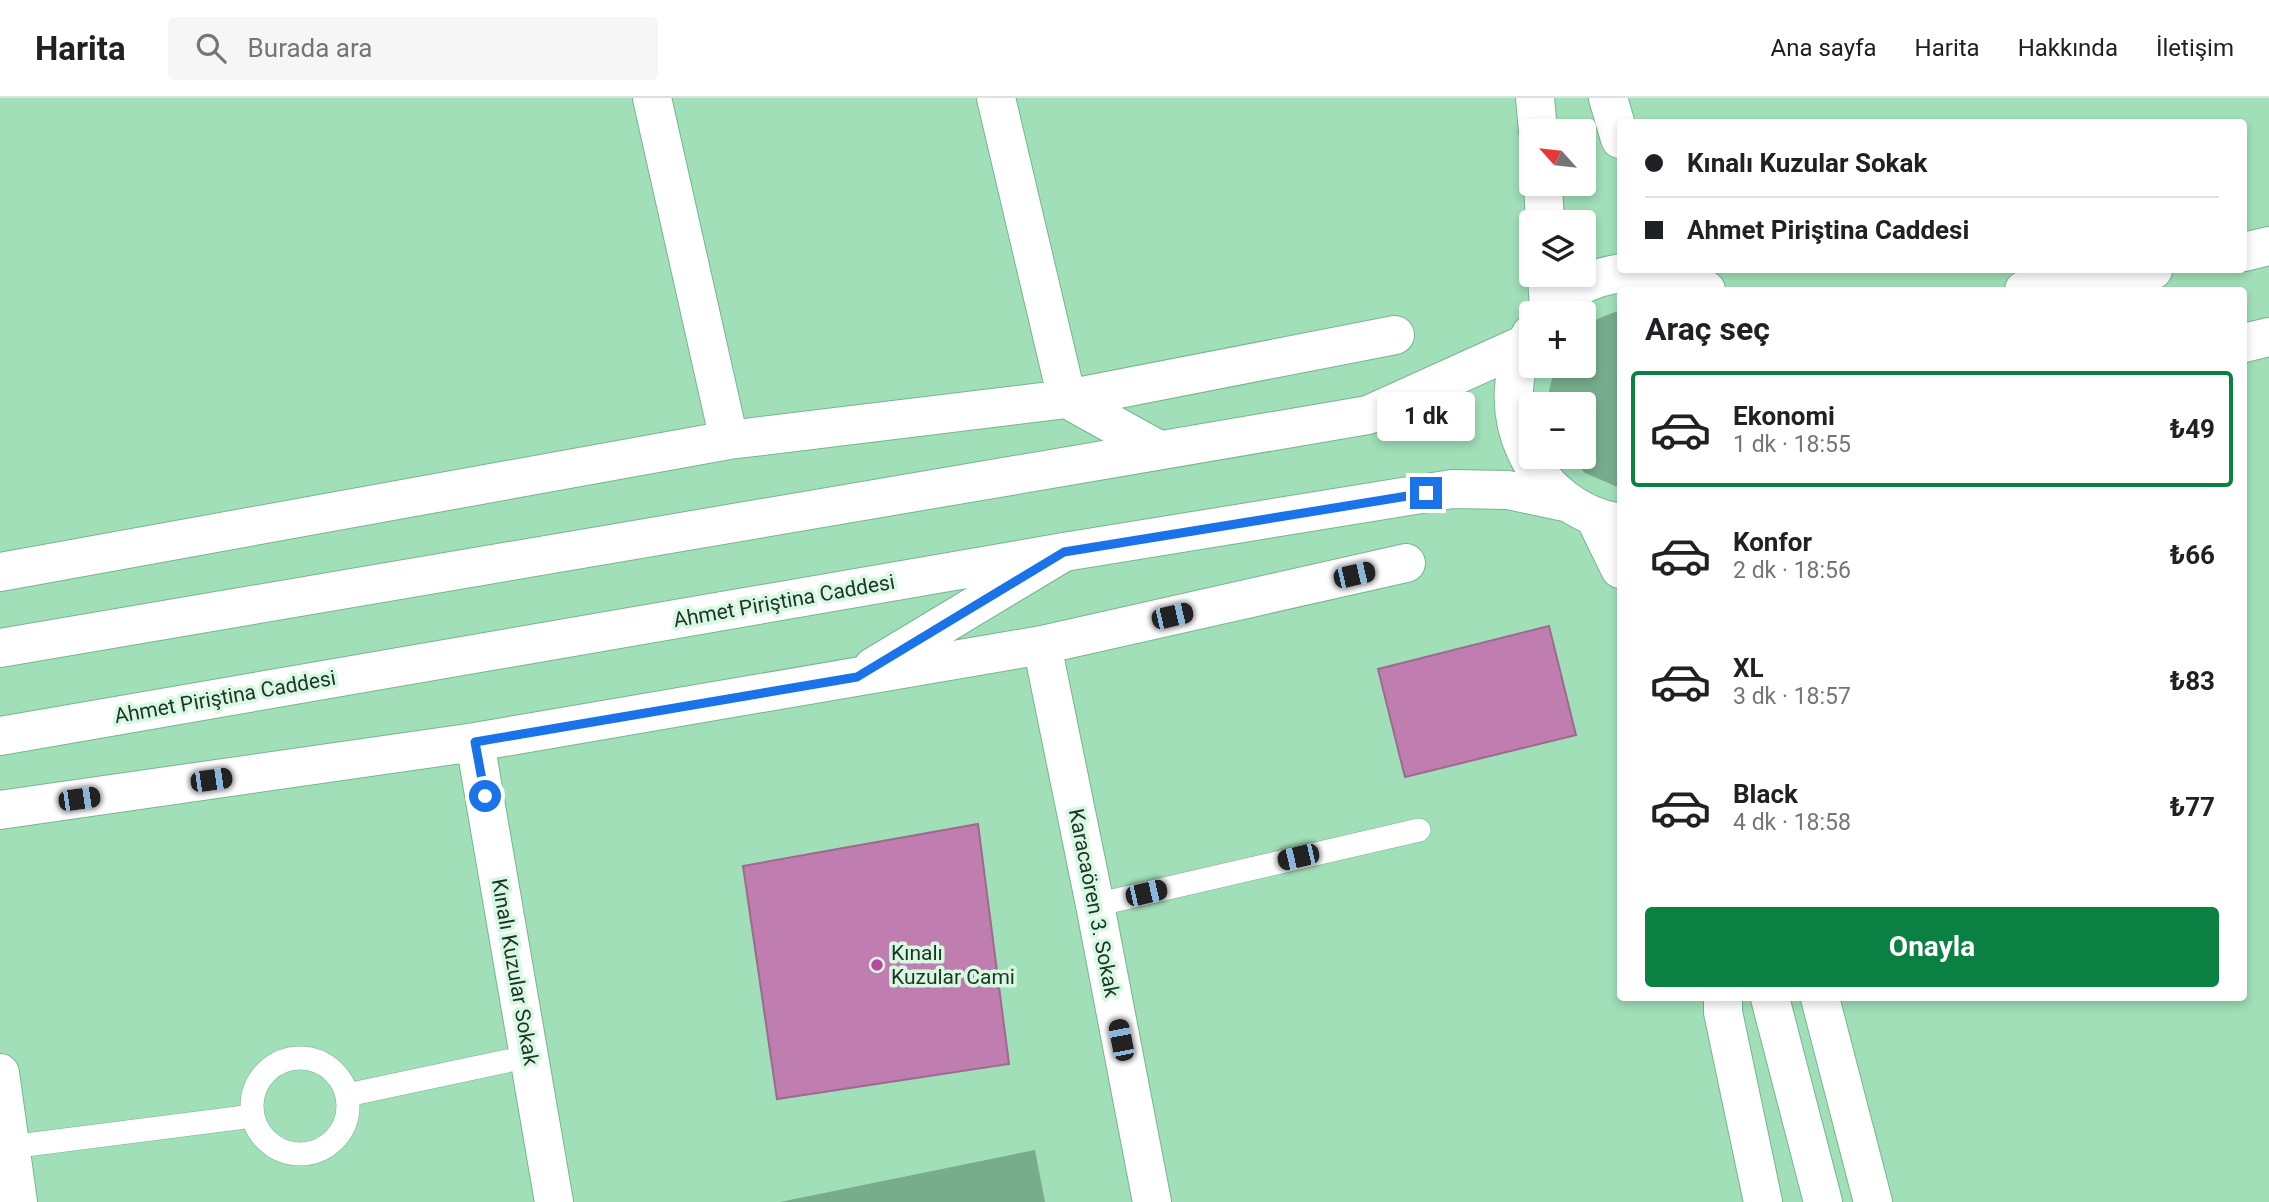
<!DOCTYPE html>
<html lang="tr">
<meta charset="utf-8">
<style>
:root{--surface:#fff;--page:#f6f6f6;--text:#202124;--muted:#757577;--line:#e0e0e0;--accent:#0b8043}
body{margin:0;font-family:Roboto,sans-serif;background:var(--page);color:var(--text);height:100vh;display:flex;flex-direction:column;font-size:26px;white-space:nowrap}
*{box-sizing:border-box;margin:0}
p{font-size:23px;color:var(--muted)}
.icon{flex:none;width:38px;height:38px;fill:none;stroke:currentColor;stroke-width:2;stroke-linecap:round;stroke-linejoin:round}
.map{position:relative;flex:1;overflow:hidden}
.side{position:absolute;left:1617px;top:189px;width:630px;height:714px;display:flex;flex-direction:column;background:var(--surface);border-radius:7px;box-shadow:0 4px 10px #0003}
.side>*{flex:none}
.guide{position:absolute;left:1617px;top:21px;width:630px;height:154px;border-radius:7px;box-shadow:0 4px 10px #0003;display:grid;align-content:center;height:154px;padding:0 28px;background:var(--surface)}
.needle{width:46px;rotate:297deg}
.controls{position:absolute;left:1519px;top:21px;display:grid;gap:14px}
.controls a{display:grid;place-items:center;width:77px;height:77px;border-radius:7px;background:var(--surface);box-shadow:0 4px 10px #0003;font-size:35px}
.end{position:absolute;width:32px;height:32px;margin:-16px;border:9px solid #1a73e8;background:#fff;box-shadow:0 0 0 4px #fff}
.from{border-radius:50%}
.bubble{position:absolute;height:49px;border-radius:7px;background:var(--surface);box-shadow:0 4px 10px #0003;font-size:23px;font-weight:700;line-height:49px;text-align:center}
.car{position:absolute;width:21px;height:42px;margin:-21px -10px;border-radius:9px;box-shadow:0 0 5px 2px #0007;background:linear-gradient(#222 24%,#8ab4d8 0 40%,#222 0 76%,#8ab4d8 0 86%,#222 0)}
.guide b{display:flex;align-items:center;gap:24px;height:66px;font-size:26px}
.guide b+b{border-top:2px solid var(--line)}
.guide i{width:18px;height:18px;background:var(--text)}
ul{padding:0;list-style:none}
li{display:flex;align-items:center;gap:21px;height:116px;margin:0 14px 10px;padding:0 14px;border:4px solid transparent;border-radius:7px}
li div{flex:1}
li b{display:block;font-size:26px}
li em{font-style:normal;font-weight:700}
li.active{border-color:var(--accent)}
li>.icon{width:63px;height:63px;stroke-width:1.5}
h2{padding:0 28px;font-size:32px;line-height:84px}
.primary-button{display:flex;gap:14px;margin-top:auto;padding:14px 28px}
.primary-button a{flex:1;height:80px;border-radius:7px;background:var(--accent);color:#fff;font-size:28px;font-weight:700;line-height:80px;text-align:center}
header{display:flex;align-items:center;gap:42px;box-sizing:border-box;height:98px;padding:0 35px;background:var(--surface);border-bottom:2px solid var(--line)}
header strong{font-size:33px}
nav{display:flex;gap:38px;margin-inline-start:auto;font-size:24px}
.search{width:490px;height:63px;background:var(--page);display:flex;align-items:center;gap:18px;box-sizing:border-box;padding:0 24px;border-radius:7px;color:var(--muted);font-size:26px}
.map>svg:first-child{display:block}
</style>
<header>
<strong>Harita</strong>
<div class="search"><svg class="icon" aria-label="search" viewBox="0 0 24 24"><circle cx="10" cy="10" r="6"/><path d="M15 15l6 6"/></svg>Burada ara</div>
<nav><a>Ana sayfa</a><a>Harita</a><a>Hakkında</a><a>İletişim</a></nav>
</header>
<div class="map">
<svg width="2269" height="1104" viewBox="0 0 2269 1104">
<rect width="100%" height="100%" fill="#a0dfb8"/>
<path fill="#77ad8c" d="M1620,212V390L1585,375L1570,359H1584V306H1550L1549,293L1555,268H1584V230L1595,222Z
M1035,1052L1045,1104H780Z"/>
<path fill="#c07daf" stroke="#9d6a90" stroke-width="2" d="M1549,528L1576,637L1405,679L1378,571Z
M978,726L1009,966L777,1001L743,768Z"/>
<g fill="none" stroke-linecap="round" stroke-linejoin="round">
<g stroke="#77b58f" stroke-width="24">
<path id="service" d="M1095,807L1419,732
M252 1008a48 48 0 1 1 96 0a48 48 0 1 1-96 0Z
M347,997L507,963
M10,1049L253,1018"/>
</g>
<g stroke="#77b58f" stroke-width="40">
<path id="minor" d="M652,0L729,342
M996,0L1067,301L1159,352
M1535,0L1538,33
M1608,0L1620,41
M1543,86L1545,124
M1547,177L1549,212
M0,474L729,342L1067,301L1395,237
M1042,547L1095,807L1152,1104
M873,569L1064,454
M475,644L554,1104
M0,712L475,644L1042,547L1406,465
M1723,900V914L1763,1104"/>
</g>
<g stroke="#77b58f" stroke-width="40">
<path id="tertiary" d="M2244,154L2269,148
M2024,192L2153,172
M1546,215C1585,169 1656,162 1706,192
M1531,236C1486,312 1533,411 1620,425
M2244,245L2269,239
M1594,418L1620,471
M0,550L1368,317L1525,246
M0,638L1064,454L1452,391L1508,392L1569,405
M1770,900L1823,1104
M1820,900L1873,1104
M0,975L18,1104"/>
</g>
<use href="#service" stroke="#fff" stroke-width="23"/>
<use href="#minor" stroke="#fff" stroke-width="38"/>
<use href="#tertiary" stroke="#fff" stroke-width="38"/>
</g>
<g fill="none" stroke-linecap="round" stroke-linejoin="round">
<path stroke="#1a73e8" stroke-width="9" d="M485,698L475,644L857,579L1064,454L1426,395"/>
</g>
<circle fill="#ba48a3" stroke="#d9f8e3" stroke-width="2.5" cx="877" cy="867" r="7"/>
<g text-anchor="middle" dominant-baseline="central" stroke-width="7" stroke-linejoin="round" paint-order="stroke">
<g font-size="21" fill="#1c3626" stroke="#d9f8e3">
<text transform="translate(784 503) rotate(-10)">Ahmet Piriştina Caddesi</text>
<text transform="translate(225 599) rotate(-10)">Ahmet Piriştina Caddesi</text>
<text transform="translate(1094 805) rotate(79)">Karacaören 3. Sokak</text>
<text transform="translate(515 874) rotate(80)">Kınalı Kuzular Sokak</text>
</g>
<g font-size="21" fill="#1c3626" stroke="#d9f8e3" text-anchor="start">
<text x="891" y="855">Kınalı<tspan x="891" dy="24">Kuzular Cami</tspan></text>
</g>
</g>
</svg>
<div class="controls">
<a><svg class="needle" viewBox="-14 -14 28 28"><path d="M0-13l5 13h-10z" fill="#e53935"/><path d="M0 13l5-13h-10z" fill="#757577"/></svg></a>
<a><svg class="icon" aria-label="layers" viewBox="0 0 24 24"><path d="M12 4l9 5-9 5-9-5zM3 14l9 5 9-5"/></svg></a>
<a>+</a>
<a>−</a>
</div>
<i class="end from" style="left:485px;top:698px"></i>
<i class="end" style="left:1426px;top:395px"></i>
<div class="bubble" style="left:1377px;top:294px;width:98px">1 dk</div>
<i class="car" style="left:1354px;top:477px;rotate:77deg"></i>
<i class="car" style="left:1172px;top:518px;rotate:77deg"></i>
<i class="car" style="left:211px;top:682px;rotate:82deg"></i>
<i class="car" style="left:79px;top:701px;rotate:82deg"></i>
<i class="car" style="left:1298px;top:759px;rotate:257deg"></i>
<i class="car" style="left:1146px;top:795px;rotate:77deg"></i>
<i class="car" style="left:1121px;top:942px;rotate:349deg"></i>
<div class="guide">
<b><i class="from"></i>Kınalı Kuzular Sokak</b>
<b><i></i>Ahmet Piriştina Caddesi</b>
</div>
<section class="side">
<h2>Araç seç</h2>
<ul>
<li class="active"><svg class="icon" aria-label="car" viewBox="0 0 24 24"><path d="M5 17H2v-5l4-1 3-4h7l3 4 3 1v5h-3M9 17h6M6 11h13"/><circle cx="7" cy="17" r="2"/><circle cx="17" cy="17" r="2"/></svg><div><b>Ekonomi</b><p>1 dk · 18:55</p></div><em>₺49</em></li>
<li><svg class="icon" aria-label="car" viewBox="0 0 24 24"><path d="M5 17H2v-5l4-1 3-4h7l3 4 3 1v5h-3M9 17h6M6 11h13"/><circle cx="7" cy="17" r="2"/><circle cx="17" cy="17" r="2"/></svg><div><b>Konfor</b><p>2 dk · 18:56</p></div><em>₺66</em></li>
<li><svg class="icon" aria-label="car" viewBox="0 0 24 24"><path d="M5 17H2v-5l4-1 3-4h7l3 4 3 1v5h-3M9 17h6M6 11h13"/><circle cx="7" cy="17" r="2"/><circle cx="17" cy="17" r="2"/></svg><div><b>XL</b><p>3 dk · 18:57</p></div><em>₺83</em></li>
<li><svg class="icon" aria-label="car" viewBox="0 0 24 24"><path d="M5 17H2v-5l4-1 3-4h7l3 4 3 1v5h-3M9 17h6M6 11h13"/><circle cx="7" cy="17" r="2"/><circle cx="17" cy="17" r="2"/></svg><div><b>Black</b><p>4 dk · 18:58</p></div><em>₺77</em></li>
</ul>
<div class="primary-button"><a>Onayla</a></div>
</section>
</div>
